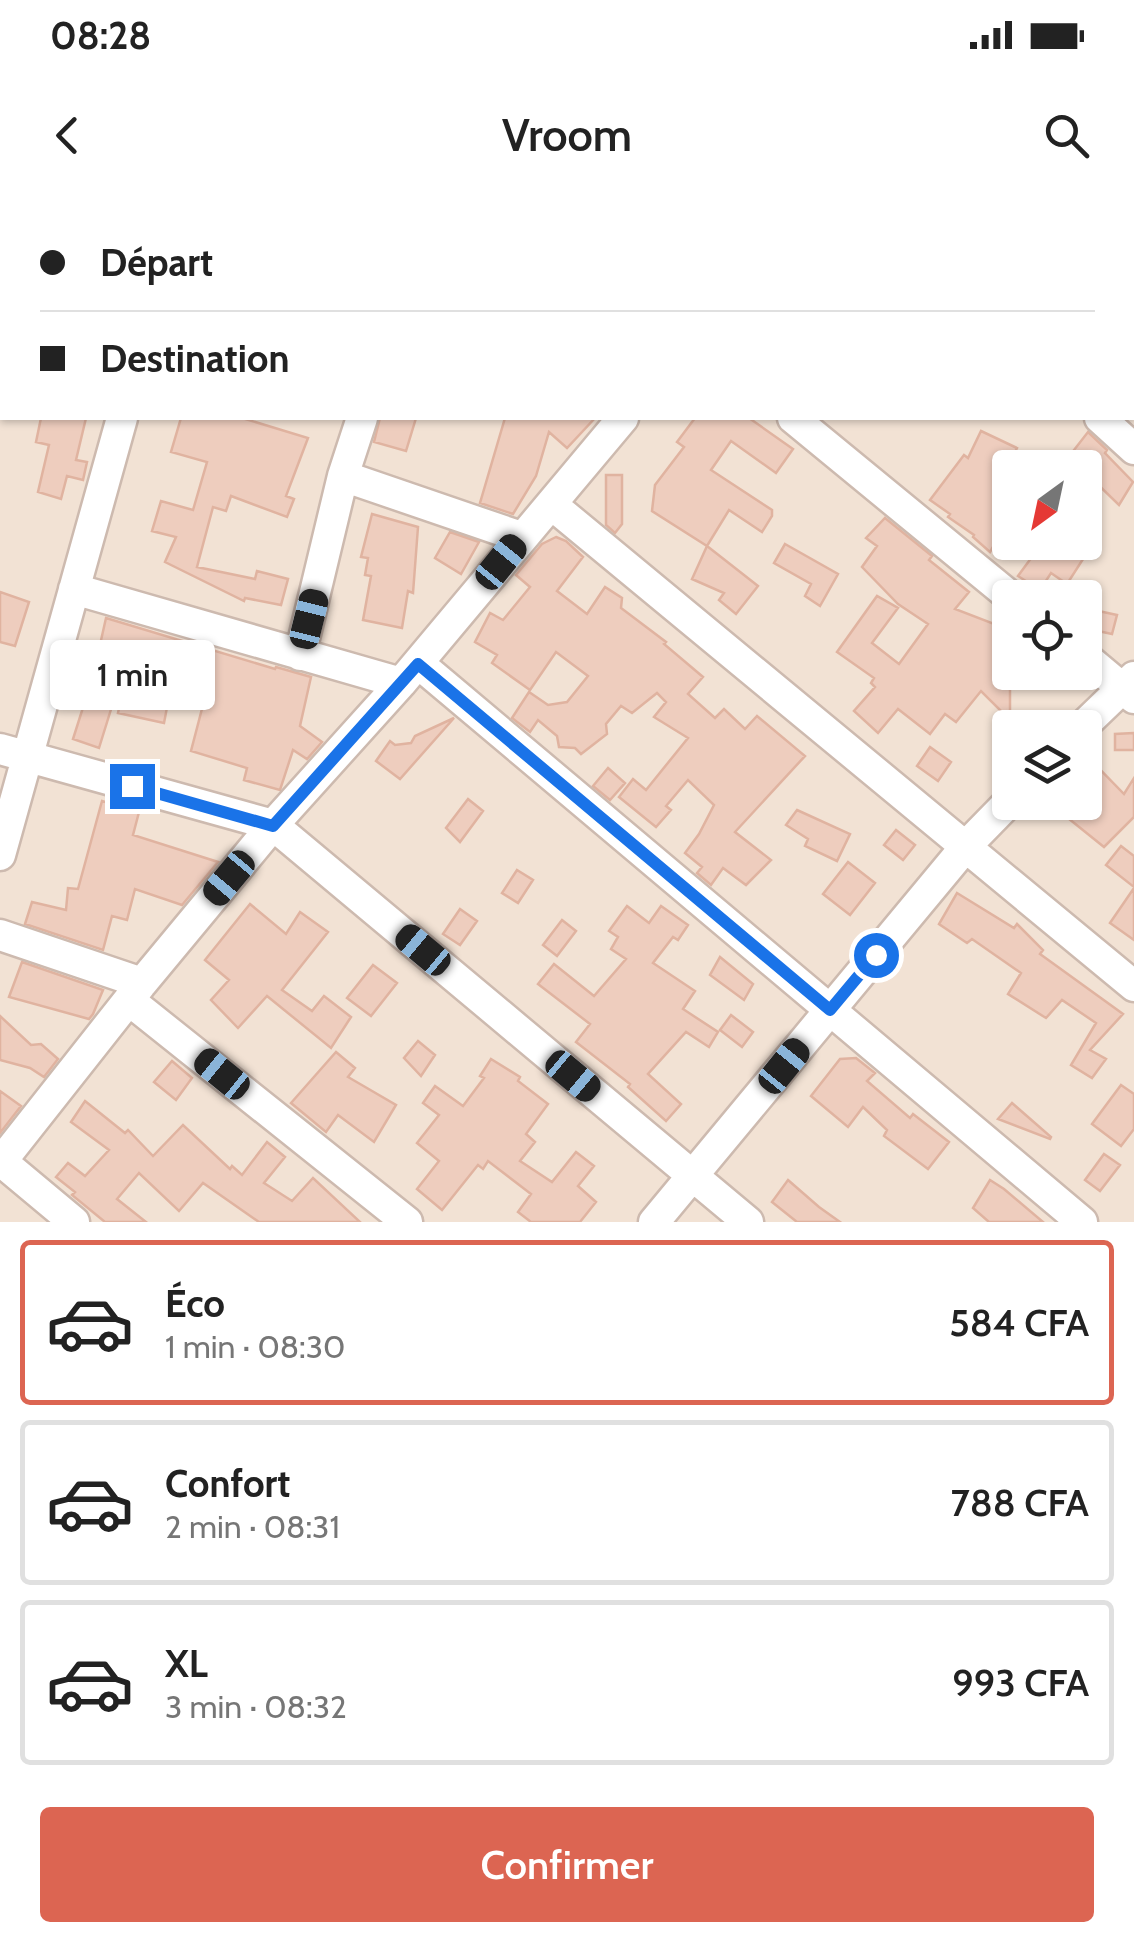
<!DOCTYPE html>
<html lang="fr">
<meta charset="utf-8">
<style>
:root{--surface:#fff;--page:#f6f6f6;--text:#222;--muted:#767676;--line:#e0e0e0;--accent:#dc6552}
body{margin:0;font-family:Cabin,sans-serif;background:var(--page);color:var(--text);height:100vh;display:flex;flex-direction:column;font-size:38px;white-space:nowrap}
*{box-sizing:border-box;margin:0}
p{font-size:32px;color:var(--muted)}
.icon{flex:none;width:55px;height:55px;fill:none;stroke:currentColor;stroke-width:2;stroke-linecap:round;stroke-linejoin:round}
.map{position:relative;height:1022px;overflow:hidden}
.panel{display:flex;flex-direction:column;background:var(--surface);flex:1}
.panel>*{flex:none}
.top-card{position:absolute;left:0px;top:0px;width:1135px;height:220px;box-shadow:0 2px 8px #0004;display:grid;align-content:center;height:220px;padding:0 40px;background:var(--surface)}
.needle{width:65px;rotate:213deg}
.controls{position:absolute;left:992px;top:250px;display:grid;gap:20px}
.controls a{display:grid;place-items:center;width:110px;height:110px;border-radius:10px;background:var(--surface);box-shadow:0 2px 8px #0004;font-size:50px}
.end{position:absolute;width:45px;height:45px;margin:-22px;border:12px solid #1a73e8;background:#fff;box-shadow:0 0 0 5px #fff}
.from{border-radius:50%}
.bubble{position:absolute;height:70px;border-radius:10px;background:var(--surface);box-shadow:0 2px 8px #0004;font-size:32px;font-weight:600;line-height:70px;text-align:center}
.car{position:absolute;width:30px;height:60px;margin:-30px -15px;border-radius:12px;box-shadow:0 0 8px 2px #0007;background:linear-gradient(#222 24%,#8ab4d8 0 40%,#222 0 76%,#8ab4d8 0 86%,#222 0)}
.top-card b{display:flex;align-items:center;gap:35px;height:95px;font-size:38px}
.top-card b+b{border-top:2px solid var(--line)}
.top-card i{width:25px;height:25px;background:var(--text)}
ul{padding:18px 0 0;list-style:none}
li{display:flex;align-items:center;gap:30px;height:165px;margin:0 20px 15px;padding:0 20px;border:5px solid var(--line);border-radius:10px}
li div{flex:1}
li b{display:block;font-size:38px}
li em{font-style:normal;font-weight:600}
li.active{border-color:var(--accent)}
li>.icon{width:90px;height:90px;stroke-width:1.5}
.primary-button{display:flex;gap:20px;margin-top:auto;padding:20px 40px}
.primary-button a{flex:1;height:115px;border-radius:10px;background:var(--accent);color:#fff;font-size:40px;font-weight:600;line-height:115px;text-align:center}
.status{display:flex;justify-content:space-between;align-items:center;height:70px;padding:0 50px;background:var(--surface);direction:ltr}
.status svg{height:28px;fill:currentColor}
header{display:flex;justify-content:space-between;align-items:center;height:130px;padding:0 40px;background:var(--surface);font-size:45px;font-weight:600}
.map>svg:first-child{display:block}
</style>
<div class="status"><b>08:28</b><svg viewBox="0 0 49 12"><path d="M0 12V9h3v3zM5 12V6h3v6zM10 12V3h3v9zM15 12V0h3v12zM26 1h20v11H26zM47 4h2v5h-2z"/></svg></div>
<header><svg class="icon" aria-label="back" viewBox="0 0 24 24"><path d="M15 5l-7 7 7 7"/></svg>Vroom<svg class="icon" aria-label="search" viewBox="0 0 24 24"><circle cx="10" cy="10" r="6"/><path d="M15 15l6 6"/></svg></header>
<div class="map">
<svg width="1134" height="1022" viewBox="0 0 1134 1022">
<rect width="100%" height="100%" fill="#fbf0e5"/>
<path fill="#f2e2d4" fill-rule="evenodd" d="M0,0H1134V1022H0ZM2,2H1132V218H2ZM1010,268H1085V342H1010ZM1010,398H1085V472H1010ZM1010,528H1085V602H1010Z"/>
<path fill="#eecdbe" stroke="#e0b3a0" stroke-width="2.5" d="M41,218H86L76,260L87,262L83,280L67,276L61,299L38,292L49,245L36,242Z
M181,218H242L308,238L286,296L294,299L287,317L231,296L226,311L213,307L197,367L255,379L257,371L288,379L281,405L245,398L244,401L165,362L176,337L152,331L161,301L193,310L207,262L171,252Z
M380,218H416L406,251L374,242Z
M505,218H595L567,248L549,232L536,276L513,314L480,303Z
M695,218H749L793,249L776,273L731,241L711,270L772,310V316L762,332L729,310L707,346L652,311L655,285L684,247L677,242Z
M981,231L1017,248L996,290L1010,301V318L990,352L973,337L974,335L948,317L950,314L930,300L964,255L968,258Z
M1088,232L1107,250L1105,253L1133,282L1119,305L1085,272V268H1060Z
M606,275H622V324L615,333L606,325Z
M372,314L418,327L413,393L408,391L402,428L363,420L371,376L365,375L368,358L361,357Z
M885,318L932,356L929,360L969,392L955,409L1010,430V520L981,491L956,522L945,514L930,534L898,509L878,533L854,511L875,487L871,483L874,478L837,452L877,396L898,408L872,443L899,464L928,424L898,404L862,367L877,346L866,338Z
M450,332L479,342L461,374L435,358Z
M556,337L566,341L583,357L557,391L587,414L605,387L622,398L621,408L666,442L664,444L703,477L688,494L715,518L724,509L745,529L757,516L805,556L735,632L771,660L746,685L723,668L711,685L697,673L702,667L685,653L699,634L714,605L688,580L666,606L671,610L656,627L619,597L633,579L646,590L688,538L654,517L666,502L657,493L632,513L621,506L606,524L607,534L581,554L575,548L559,547L557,536L538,520L530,532L512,518L529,492L548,505L567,502L588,476L556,452L530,490L492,463L497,455L475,442L490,413L503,420L530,387L516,375L542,344Z
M1043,342H1094L1067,384L1051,373L1040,390L1018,376Z
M785,344L838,374L820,406L805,396L811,384L774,363Z
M707,346L758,386L736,414L719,400L724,393L692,379Z
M0,392L29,402L15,446L0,442Z
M1094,410L1117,415L1112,434L1089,429Z
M106,418L275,469L276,467L311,477L300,526L322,542L307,559L293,550L280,590L244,580L247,568L191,551L209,482L174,471L164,523L118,513L126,475L95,467Z
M86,498L112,506L99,548L73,539Z
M454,518L400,579L376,561L390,541L395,545L411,543L415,536Z
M1134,533V550H1115V534Z
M930,547L951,562L938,581L917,566Z
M1085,554L1124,594L1134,578V617L1104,647L1048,602H1085Z
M608,568L625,583L610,600L593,586Z
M468,599L483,611L460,642L446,628Z
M102,601L139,612L133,635L218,662L182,705L135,689L127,720L112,716L103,750L25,724L32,702L66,710L68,688L78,689Z
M797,610L850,634L837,661L805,646L808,639L786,625Z
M896,630L915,645L903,660L884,645Z
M1121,646L1134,656V687L1106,665Z
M848,662L875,683L850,715L823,694Z
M517,670L533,680L518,703L502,693Z
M1134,688V740L1110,723Z
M957,693L1014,728L1017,724L1043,750L1040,754L1123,814L1090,850L1106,859L1092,878L1071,865L1096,823L1062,800L1046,818L1008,794L1021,773L972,739L967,743L939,724Z
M250,704L286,734L300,712L328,732L282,790L312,811L324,796L351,817L331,848L267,796L238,828L211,800L229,780L205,760Z
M627,706L649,723L661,706L688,725L678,740L673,737L653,763L695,791L683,809L718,832L709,847L686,832L648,874L681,904L666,921L628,887L630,884L576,842L590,824L538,784L554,764L594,796L626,759L611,749L618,737L609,731Z
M460,709L477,721L460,745L443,734Z
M562,720L576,731L557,756L543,745Z
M720,757L753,784L744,800L710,775Z
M22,762L103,790L93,814L89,819L9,797Z
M373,765L397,783L371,816L347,798Z
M731,815L753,832L742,847L720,830Z
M0,816L31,845L41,844L58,859L44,877L30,868L0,860Z
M418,841L435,855L421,876L404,858Z
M336,852L355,868L348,877L396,905L374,942L338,915L326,932L291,903Z
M856,858L875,873L867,881L910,918L913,914L949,942L928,969L884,936L887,930L863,907L848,927L811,896L840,859Z
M491,859L520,877L518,881L548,904L526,934L535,942L520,961L552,982L576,952L594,966L578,986L596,1002L580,1022H531L518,1012L531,994L488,961L483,969L478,965L442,1010L417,989L439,961L417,943L439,915L423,903L435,886L463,906L484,878L480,876Z
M172,861L192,878L176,900L154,882Z
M1121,885L1134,894V929L1121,946L1092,924Z
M0,891L21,906L0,933Z
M85,901L125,933L128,930L153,956L183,925L230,969L232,966L242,975L267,942L285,957L264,983L292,1001L313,978L360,1022H259L203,983L179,1011L139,973L117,999L146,1022H105L72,995L75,992L56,977L68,963L85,976L109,950L71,922Z
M1012,903L1051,937L1050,939L998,919Z
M1104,954L1120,965L1100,991L1085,980Z
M788,980L819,1007L840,1022H797L772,1002Z
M990,980L1004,989L1043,1022H989L973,1008Z"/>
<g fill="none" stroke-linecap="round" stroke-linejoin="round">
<g stroke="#cdbaaf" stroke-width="35">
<path id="minor" d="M57,0L66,2
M863,0L865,2
M950,0L959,2
M179,2L180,0
M425,2V0
M781,2L782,0
M1132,50H1134
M0,176H2
M793,218L1012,398
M1100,218L1134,249
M343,276L521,337
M551,304L1134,786
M74,389L401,483
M300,455L343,276L362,218
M1085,457L1134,498
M418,463L1082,1022
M1081,528L1134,477
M0,549L273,625L748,1022
M0,655L122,218
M0,735L142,783
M130,801L407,1022
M1,961L74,1022
M0,963L142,783L273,625L401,483L623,218
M654,1022L967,645L1010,601"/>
</g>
<use href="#minor" stroke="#fff" stroke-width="30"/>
</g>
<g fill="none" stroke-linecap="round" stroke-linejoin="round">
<path stroke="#1a73e8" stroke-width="12" d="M132,586L273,626L418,464L830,810L876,755"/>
</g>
</svg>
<div class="controls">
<a><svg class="needle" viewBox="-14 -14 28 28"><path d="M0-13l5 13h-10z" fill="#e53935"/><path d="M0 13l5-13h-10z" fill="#767676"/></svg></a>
<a><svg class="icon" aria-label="locate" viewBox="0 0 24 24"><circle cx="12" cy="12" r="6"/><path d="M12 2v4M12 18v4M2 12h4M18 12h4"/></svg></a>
<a><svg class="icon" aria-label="layers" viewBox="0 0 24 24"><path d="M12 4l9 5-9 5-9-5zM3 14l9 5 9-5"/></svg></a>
</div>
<i class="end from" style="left:876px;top:755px"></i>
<i class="end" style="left:132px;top:586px"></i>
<div class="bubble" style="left:50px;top:440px;width:165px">1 min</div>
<i class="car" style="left:501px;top:362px;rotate:39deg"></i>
<i class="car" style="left:309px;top:419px;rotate:14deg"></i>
<i class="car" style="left:229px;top:678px;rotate:220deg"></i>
<i class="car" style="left:423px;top:750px;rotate:310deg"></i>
<i class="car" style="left:784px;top:866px;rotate:39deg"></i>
<i class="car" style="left:222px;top:874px;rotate:309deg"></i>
<i class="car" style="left:573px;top:876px;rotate:130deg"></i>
<div class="top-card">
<b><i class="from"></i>Départ</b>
<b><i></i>Destination</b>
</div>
</div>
<section class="panel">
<ul>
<li class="active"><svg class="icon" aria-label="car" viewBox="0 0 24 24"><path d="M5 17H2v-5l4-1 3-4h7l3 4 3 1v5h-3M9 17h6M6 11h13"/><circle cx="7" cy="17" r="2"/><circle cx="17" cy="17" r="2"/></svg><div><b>Éco</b><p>1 min · 08:30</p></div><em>584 CFA</em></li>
<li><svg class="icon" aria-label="car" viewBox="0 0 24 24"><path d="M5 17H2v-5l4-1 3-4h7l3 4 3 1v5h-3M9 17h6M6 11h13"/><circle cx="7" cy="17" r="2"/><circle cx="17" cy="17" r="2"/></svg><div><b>Confort</b><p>2 min · 08:31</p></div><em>788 CFA</em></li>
<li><svg class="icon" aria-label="car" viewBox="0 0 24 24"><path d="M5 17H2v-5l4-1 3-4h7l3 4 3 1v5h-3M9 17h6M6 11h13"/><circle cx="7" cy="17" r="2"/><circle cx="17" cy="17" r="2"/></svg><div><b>XL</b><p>3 min · 08:32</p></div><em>993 CFA</em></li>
</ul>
<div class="primary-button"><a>Confirmer</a></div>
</section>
